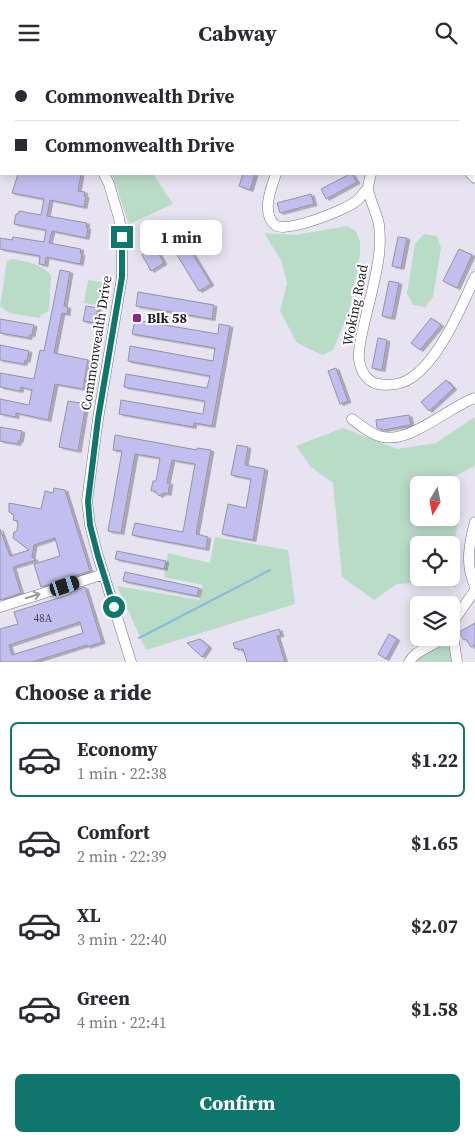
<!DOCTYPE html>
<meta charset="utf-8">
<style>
:root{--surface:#fff;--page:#f7f7f7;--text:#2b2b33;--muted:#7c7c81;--line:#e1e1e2;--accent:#0f766e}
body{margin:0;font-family:"Source Serif 4",serif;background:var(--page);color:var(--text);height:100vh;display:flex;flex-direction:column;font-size:19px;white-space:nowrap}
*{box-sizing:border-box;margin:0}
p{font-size:16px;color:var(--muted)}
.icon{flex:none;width:28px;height:28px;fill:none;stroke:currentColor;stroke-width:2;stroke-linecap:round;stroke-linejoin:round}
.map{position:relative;height:597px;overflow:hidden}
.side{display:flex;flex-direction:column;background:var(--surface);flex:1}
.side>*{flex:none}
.guide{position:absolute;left:0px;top:0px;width:475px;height:110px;box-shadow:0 2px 12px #0003;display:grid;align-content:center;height:110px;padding:0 15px;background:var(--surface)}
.needle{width:32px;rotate:190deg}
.fabs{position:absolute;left:410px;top:411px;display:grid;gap:10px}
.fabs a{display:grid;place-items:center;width:50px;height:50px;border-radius:8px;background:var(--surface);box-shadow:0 2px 12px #0003;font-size:25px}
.end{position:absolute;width:22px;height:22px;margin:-11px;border:6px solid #0f766e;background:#fff;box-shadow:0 0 0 2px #fff}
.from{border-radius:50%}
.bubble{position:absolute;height:35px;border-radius:8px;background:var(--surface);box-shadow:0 2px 12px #0003;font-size:16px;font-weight:700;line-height:35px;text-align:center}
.car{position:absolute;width:15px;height:30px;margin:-15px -8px;border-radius:6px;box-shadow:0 0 4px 1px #0007;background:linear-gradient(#222 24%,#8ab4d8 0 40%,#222 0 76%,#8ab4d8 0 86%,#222 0)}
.guide b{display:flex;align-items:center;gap:18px;height:48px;font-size:19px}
.guide b+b{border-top:1px solid var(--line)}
.guide i{width:12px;height:12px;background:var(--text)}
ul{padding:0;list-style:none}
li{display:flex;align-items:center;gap:15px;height:75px;margin:0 10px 8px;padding:0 5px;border:2px solid transparent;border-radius:8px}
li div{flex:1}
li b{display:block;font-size:19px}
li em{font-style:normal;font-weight:700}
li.active{border-color:var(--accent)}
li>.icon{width:45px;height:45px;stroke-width:1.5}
h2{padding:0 15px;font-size:22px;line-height:60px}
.action{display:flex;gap:10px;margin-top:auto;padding:10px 15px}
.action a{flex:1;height:58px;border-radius:8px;background:var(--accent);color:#fff;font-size:20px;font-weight:700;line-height:58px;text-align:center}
header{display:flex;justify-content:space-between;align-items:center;height:65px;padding:0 15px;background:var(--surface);font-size:22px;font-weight:700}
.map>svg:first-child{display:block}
</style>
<header><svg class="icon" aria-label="menu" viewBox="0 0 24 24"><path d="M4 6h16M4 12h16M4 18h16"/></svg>Cabway<svg class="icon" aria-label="search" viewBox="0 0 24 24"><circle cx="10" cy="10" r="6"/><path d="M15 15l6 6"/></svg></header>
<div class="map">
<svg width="475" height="597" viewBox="0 0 475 597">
<defs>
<filter id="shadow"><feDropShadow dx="3" dy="1.5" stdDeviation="0" flood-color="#0004"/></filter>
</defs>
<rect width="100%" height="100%" fill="#e7e3f1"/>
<path fill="#b9dcc7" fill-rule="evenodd" d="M112,109H153L173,139L129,159Z
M346,161L356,166L360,177V190L349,246L333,285L322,290L297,278L280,246L287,218L281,195L264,168L296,170Z
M424,169L437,171L441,183L433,232L425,242L413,240L407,228L415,179Z
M13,194C28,197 41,199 51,210L49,246L41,250L39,253L9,248L0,241L7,196Z
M88,215L105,218L101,241L84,238Z
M475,352V399L473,402L447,415L445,420H419V452H451V445L461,448C454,473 450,497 456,522L423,517L397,519L374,535L342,512L333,418L311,402L296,381L343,363L397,384L436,378ZM419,480H451V512H419Z
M215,472L288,485L295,539L146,585L117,521L200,535L203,520L164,512L168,488L210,498Z
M447,573L451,579L452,597H409C423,586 434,588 447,573Z"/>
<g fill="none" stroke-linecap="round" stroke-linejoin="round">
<path stroke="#88badb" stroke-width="2" d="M139,573L270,505"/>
</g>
<path fill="#c2bef0" stroke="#9493a0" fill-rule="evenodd" filter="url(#shadow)" d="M18,109H81L78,126L85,127L84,131H86L84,142L50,135L47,151L87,158L86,162L88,163L86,173L52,166L49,178L81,184L80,188L82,189L80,199L46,192L45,200L39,199L40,191L0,184V173L12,175L13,172L44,177L46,165L14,159L16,149H18L19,146L41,150L44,134L12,128Z
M243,109H255L250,125L239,121Z
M350,109H352L357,117L326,134L321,124Z
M311,129L314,139L280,148L277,138Z
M172,155L211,219L199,226L160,162Z
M398,172L407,173L401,203L392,201Z
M146,182H150L152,184L155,182L164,198L151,206L142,190L144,188V185Z
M459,184L472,190L457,223L443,216Z
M60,205L70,207L64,241L68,242L67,249L62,248L54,288L88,295L83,324L55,319L48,355L16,348V352L0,349V334L29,340L32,325L21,322L20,326L0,322V308L34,314L40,285L44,286Z
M389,216L399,218L392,253L382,251Z
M138,227L214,240L212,254L136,241Z
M86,241L98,243L95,258L83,256Z
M431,253L441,260L420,285L411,278Z
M0,254L34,260L32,270H29V273L0,268Z
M135,255L218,269L219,259L230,261L212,361L194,358L193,362L119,349L121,335L203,349L205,336L124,322L126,309L207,323L210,311L128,296L130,281L213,296L215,283L132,269Z
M378,273L387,275L382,305L372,303Z
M0,280L29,286L27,296L25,295L24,299L0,295Z
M336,303L348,336L340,339L328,306Z
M446,315L454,323L429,346L421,337Z
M68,336L86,339L78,386L59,382Z
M409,350L411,360L383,365L377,363L376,355Z
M0,362L22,366L20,376H18V379L0,376Z
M115,370L197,385V383L211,385L196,469L208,472L206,484L132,470L135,458L183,467L195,399L172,395L167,418H170L168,429L164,428L159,431L155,426H151L153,416H156L160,393L135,389L121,468L108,466L122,386L113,385Z
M237,380L248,382L245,400L265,404L253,475L222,469L228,439L246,443L251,414L231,410Z
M54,423L65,425L90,506L41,522L34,499L60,491L55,473L34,480L32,492L36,495L13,502L21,528L0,535V464L10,491L29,485L13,473L14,467L17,466L18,456L13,455L14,450L9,447V438L41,444L45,426L53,428Z
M117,486L166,496L164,504L115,494Z
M125,507L199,523L197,531L123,516Z
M85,522L102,577L87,582V580L32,597H0V564L18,559L14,547L71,529V527ZM80,557L83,568L12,590L9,580Z
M475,558V580L471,582L466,574L464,575L459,567Z
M279,564L281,570L277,571L285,597H247L243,584L239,585L238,583L235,584L233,578Z
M389,569L397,574L386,594L378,589Z
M200,574L209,582L202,592L187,578Z"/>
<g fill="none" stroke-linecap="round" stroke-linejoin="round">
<g stroke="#787481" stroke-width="11">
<path id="minor" d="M213,0L214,1
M318,0V1
M438,0L440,1
M474,28L475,30
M0,30H1
M0,67L1,64
M104,109L109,119L119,153L122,172V212L98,354L87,436L90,460L98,491L131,597
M276,109C271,123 261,148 275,160C285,169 345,145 355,137C360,134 364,127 368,123
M371,109C370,113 368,119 368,124C370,136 377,148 379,160C380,169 380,181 379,190C376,215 368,240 363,264C361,273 358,285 359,294C360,305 367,317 378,319C390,321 401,320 411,313C439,295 462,241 475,212
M471,109L475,113
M352,354C360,360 369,368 379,371C408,381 448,342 475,333
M475,457C469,479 465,500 475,521
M0,542L104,509
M451,560L475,525
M451,572L454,577L457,597
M409,597C416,584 433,583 442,572"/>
</g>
<use href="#minor" stroke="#fff" stroke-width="10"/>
</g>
<defs><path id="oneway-shaft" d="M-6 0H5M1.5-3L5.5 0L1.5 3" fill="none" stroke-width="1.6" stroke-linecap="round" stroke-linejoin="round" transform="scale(1.25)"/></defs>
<use stroke="#9b9a9c" href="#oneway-shaft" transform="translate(33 531) rotate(-18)"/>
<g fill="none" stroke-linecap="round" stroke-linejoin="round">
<path stroke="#0f766e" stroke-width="6" d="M114,542L98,491L90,460L88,436L98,354L122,212V172"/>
</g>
<rect fill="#89258c" stroke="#fff" stroke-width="2" x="132" y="248" width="10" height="10" rx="2.5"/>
<g text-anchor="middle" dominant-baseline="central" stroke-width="4" stroke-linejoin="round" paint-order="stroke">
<g font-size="11" fill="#484656">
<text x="43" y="553">48A</text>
</g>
<g font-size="14" fill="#201e23" stroke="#fff">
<text transform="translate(355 240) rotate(-79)">Woking Road</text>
<text transform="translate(96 278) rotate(-81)">Commonwealth Drive</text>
</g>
<g font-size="14" font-weight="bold" fill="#201e23" stroke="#fff" text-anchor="start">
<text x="147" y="253">Blk 58</text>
</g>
</g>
</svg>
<div class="fabs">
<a><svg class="needle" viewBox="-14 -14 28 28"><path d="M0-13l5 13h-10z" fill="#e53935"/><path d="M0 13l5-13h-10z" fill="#7c7c81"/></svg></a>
<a><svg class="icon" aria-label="locate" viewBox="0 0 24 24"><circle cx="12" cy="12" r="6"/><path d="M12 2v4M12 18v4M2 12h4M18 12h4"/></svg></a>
<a><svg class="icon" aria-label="layers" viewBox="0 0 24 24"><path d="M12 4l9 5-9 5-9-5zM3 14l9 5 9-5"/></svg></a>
</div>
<i class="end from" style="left:114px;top:542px"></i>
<i class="end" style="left:122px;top:172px"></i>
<div class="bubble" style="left:140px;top:155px;width:82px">1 min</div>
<i class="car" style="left:65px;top:521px;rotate:72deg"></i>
<div class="guide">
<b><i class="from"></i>Commonwealth Drive</b>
<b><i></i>Commonwealth Drive</b>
</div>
</div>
<section class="side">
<h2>Choose a ride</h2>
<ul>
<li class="active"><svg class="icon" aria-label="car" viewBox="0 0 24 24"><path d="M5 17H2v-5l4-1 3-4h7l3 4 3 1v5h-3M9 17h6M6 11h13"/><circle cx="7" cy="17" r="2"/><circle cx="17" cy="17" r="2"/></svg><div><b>Economy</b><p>1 min · 22:38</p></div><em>$1.22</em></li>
<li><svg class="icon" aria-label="car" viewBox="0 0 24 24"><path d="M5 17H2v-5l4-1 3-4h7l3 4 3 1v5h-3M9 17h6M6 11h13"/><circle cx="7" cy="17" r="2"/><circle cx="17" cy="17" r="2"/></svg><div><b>Comfort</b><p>2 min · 22:39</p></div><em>$1.65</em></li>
<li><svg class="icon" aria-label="car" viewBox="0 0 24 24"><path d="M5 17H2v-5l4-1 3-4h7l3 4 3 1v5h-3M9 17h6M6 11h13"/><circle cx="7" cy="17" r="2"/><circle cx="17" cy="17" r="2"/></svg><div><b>XL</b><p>3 min · 22:40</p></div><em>$2.07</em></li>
<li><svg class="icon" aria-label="car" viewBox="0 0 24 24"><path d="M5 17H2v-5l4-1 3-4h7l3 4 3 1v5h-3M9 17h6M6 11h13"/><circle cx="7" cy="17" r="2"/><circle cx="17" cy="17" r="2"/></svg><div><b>Green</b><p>4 min · 22:41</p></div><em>$1.58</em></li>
</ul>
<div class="action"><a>Confirm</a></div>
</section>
